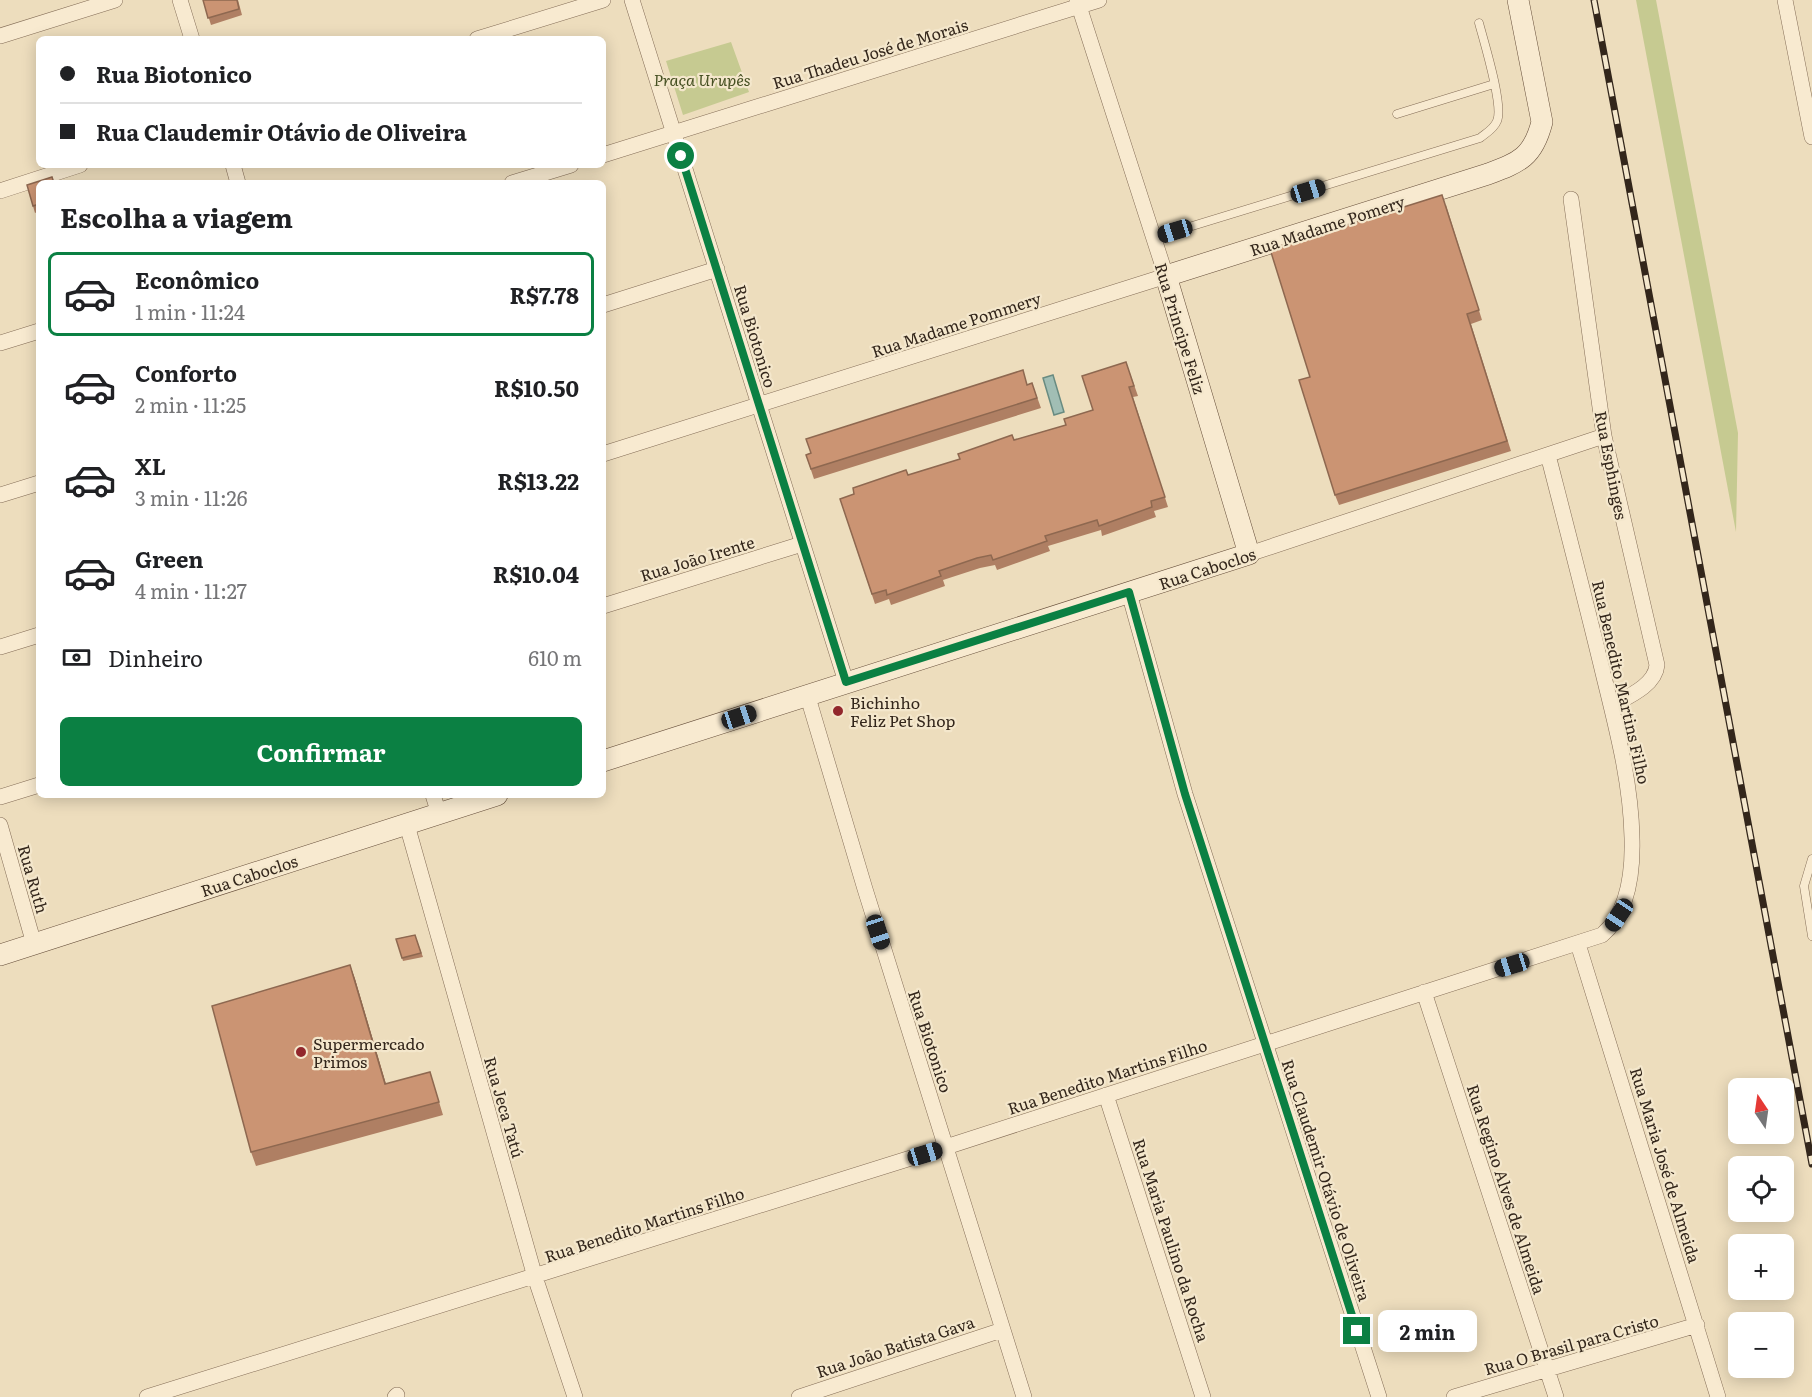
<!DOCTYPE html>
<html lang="pt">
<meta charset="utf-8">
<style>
:root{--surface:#fff;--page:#f6f6f6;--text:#202124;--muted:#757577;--line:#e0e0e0;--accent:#0b8043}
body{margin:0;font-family:Literata,serif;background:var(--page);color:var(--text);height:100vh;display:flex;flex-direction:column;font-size:22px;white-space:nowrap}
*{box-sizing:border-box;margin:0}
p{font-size:20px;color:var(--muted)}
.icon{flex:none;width:33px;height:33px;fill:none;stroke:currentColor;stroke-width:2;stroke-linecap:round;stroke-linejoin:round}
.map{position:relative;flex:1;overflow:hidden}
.drawer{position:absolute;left:36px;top:180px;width:570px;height:618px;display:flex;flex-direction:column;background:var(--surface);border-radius:9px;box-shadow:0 3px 15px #0003}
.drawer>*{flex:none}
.guide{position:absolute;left:36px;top:36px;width:570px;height:132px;border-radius:9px;box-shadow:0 3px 15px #0003;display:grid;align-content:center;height:132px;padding:0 24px;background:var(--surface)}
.needle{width:39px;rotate:347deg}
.buttons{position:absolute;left:1728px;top:1078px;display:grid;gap:12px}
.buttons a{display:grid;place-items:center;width:66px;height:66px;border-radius:9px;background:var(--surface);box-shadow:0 3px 15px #0003;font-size:30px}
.end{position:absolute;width:27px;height:27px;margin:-14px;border:8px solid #0b8043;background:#fff;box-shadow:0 0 0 3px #fff}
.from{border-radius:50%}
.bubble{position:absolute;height:42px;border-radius:9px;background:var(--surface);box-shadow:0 3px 15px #0003;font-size:20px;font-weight:700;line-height:42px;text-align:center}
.car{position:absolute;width:18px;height:36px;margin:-18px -9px;border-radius:8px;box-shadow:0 0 4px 2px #0007;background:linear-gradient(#222 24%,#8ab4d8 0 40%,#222 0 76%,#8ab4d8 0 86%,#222 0)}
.guide b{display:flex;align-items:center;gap:21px;height:57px;font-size:22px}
.guide b+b{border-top:2px solid var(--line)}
.guide i{width:15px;height:15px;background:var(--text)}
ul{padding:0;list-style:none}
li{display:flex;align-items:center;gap:18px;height:84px;margin:0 12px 9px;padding:0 12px;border:3px solid transparent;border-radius:9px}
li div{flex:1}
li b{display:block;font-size:22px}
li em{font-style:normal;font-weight:700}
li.on{border-color:var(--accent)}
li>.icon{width:54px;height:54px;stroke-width:1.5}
h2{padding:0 24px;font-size:27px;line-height:72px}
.pay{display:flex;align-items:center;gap:15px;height:66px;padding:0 24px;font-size:22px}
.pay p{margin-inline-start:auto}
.cta{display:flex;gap:12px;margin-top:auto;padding:12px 24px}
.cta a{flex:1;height:69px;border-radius:9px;background:var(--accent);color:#fff;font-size:24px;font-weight:700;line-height:69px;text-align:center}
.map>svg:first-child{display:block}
</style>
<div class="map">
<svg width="1812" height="1397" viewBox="0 0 1812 1397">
<rect width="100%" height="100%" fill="#edddbd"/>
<path fill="#c6ca91" d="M1636,0H1656L1738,433L1736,532Z
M731,42L749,92L683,115L666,61Z"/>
<path fill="#a1beb4" stroke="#698b81" stroke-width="1.5" d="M1053,375L1064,412L1054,415L1043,378Z"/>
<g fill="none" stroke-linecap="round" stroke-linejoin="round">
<g stroke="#846d57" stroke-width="9">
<path id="lane" d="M1397,114L1494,84
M1153,238L1480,138C1486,133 1494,129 1497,121C1504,106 1484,42 1479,23
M1812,859L1804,886L1812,936"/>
</g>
<g stroke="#846d57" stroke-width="16">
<path id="street" d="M180,0L192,39
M632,0L846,682
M1785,0L1812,137
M0,36L115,0
M477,39L603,0
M603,155L1099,0
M233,165L238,183
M512,183L571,165
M0,191L80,165
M1571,199L1604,436L1657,665C1655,686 1627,697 1611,706
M603,305L717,269
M0,343L39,331
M603,454L1166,276L1077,0
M0,495L39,483
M1249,554L1604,436
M1129,593L1185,794L1379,1397
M603,606L802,544
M0,647L39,635
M807,694L865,889L1024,1397
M433,795L439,814
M0,797L39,785
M0,825L34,944
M407,825L535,1277L575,1397
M1578,944L1718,1397
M1424,992L1556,1397
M1106,1095L1203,1397
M147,1397L946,1147L1602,935C1628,913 1633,872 1632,838C1631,783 1617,730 1604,677C1586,602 1567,529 1548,455
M395,1397L397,1395
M799,1397L1002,1330
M1454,1397L1697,1325"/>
</g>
<g stroke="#664e3a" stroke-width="22">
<path id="secondary" d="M603,761L1249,554L1166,276L1488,174C1520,162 1533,157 1542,122L1518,0
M0,955L497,795"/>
</g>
<use href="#lane" stroke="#f8ead0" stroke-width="8"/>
<use href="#street" stroke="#f8ead0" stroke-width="15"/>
<use href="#secondary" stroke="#f8ead0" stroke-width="21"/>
<g stroke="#33261b" stroke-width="7">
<path id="rail" d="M1594,0L1812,1164"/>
</g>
<use href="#rail" stroke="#f4e7cc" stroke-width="4.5" stroke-dasharray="14" stroke-linecap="butt"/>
</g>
<path fill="#af7f63" d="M203,0H238L242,15L211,25Z
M39,183V211L35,213L33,206Z
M1446,205L1482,320L1471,324L1511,451L1339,505L1335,495Z
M1126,362L1138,396L1133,397L1168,507L1154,511L1156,517L1102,536L1101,530L1048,546L1050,551L997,570L995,565L980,568L943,580L945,586L891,605L889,599L875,604L840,499L908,475L960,459L1014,440L1066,425L1093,410Z
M1032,383L1041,408L814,479L806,455Z
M415,935L423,957L403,961L396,939Z
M350,965L355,979L386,1084L430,1072L443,1115L256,1166L251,1152Z"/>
<path fill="#8e6850" d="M350,965L355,979L390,1098L385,1084Z"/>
<path fill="#cb9473" stroke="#8e6850" stroke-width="1.5" d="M203,0H237L239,9L208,18Z
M52,177L54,183H39V204L33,206L27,185Z
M1442,195L1479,310L1467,314L1507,441L1335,495L1299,380L1310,377L1270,249Z
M1126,362L1134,386L1129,387L1165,497L1151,501L1152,507L1099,526L1097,520L1045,536L1047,541L993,560L991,555L977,558L939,571L941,576L887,595L886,590L872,594L840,499L854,494L853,488L906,470L908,475L960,459L958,454L1012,435L1014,440L1066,425L1064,419L1093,410L1082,376Z
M1023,370L1027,385L1032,383L1037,398L811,469L806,455L811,453L806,439Z
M415,935L421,953L402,958L396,939Z
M350,965L385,1084L430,1072L439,1102L251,1152L212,1006Z"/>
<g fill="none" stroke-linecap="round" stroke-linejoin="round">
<path stroke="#0b8043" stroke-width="8" d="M681,156L846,682L1129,592L1185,794L1357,1331"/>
</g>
<g fill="#92272c" stroke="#f4e7cc" stroke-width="2">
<circle cx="838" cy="711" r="6"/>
<circle cx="301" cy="1052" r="6"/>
</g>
<g text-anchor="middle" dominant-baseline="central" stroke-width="4.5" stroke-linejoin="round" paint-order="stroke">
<g font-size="16" fill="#33261b" stroke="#f4e7cc">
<text transform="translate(870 53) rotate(-17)">Rua Thadeu José de Morais</text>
<text transform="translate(1327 225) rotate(-18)">Rua Madame Pomery</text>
<text transform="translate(956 324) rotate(-18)">Rua Madame Pommery</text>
<text transform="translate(1181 328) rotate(73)">Rua Principe Feliz</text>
<text transform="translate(756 336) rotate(73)">Rua Biotonico</text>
<text transform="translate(1612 465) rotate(79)">Rua Esphinges</text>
<text transform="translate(697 558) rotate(-17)">Rua João Irente</text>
<text transform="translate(1207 568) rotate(-18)">Rua Caboclos</text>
<text transform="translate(1622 682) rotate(77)">Rua Benedito Martins Filho</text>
<text transform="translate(249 875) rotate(-18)">Rua Caboclos</text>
<text transform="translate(34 879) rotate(74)">Rua Ruth</text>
<text transform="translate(931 1041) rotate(72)">Rua Biotonico</text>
<text transform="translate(1107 1076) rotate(-18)">Rua Benedito Martins Filho</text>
<text transform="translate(505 1107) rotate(74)">Rua Jeca Tatú</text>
<text transform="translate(1666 1165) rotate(73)">Rua Maria José de Almeida</text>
<text transform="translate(1327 1180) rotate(72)">Rua Claudemir Otávio de Oliveira</text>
<text transform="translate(1507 1189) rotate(72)">Rua Regino Alves de Almeida</text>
<text transform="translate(644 1224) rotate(-18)">Rua Benedito Martins Filho</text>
<text transform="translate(1172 1240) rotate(72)">Rua Maria Paulino da Rocha</text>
<text transform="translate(1571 1344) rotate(-16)">Rua O Brasil para Cristo</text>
<text transform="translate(895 1346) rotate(-18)">Rua João Batista Gava</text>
</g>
<g font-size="16" font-style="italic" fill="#465022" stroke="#f4e7cc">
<text x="702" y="79">Praça Urupês</text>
</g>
<g font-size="16" fill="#33261b" stroke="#f4e7cc" text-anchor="start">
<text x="850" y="702">Bichinho<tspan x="850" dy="18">Feliz Pet Shop</tspan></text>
<text x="313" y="1043">Supermercado<tspan x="313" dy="18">Primos</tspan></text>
</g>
</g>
</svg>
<div class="buttons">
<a><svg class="needle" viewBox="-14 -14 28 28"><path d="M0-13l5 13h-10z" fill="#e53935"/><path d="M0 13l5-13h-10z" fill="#757577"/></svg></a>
<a><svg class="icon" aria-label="locate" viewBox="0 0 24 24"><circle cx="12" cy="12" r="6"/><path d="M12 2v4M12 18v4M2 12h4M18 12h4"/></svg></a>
<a>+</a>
<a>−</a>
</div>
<i class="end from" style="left:681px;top:156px"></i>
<i class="end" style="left:1357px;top:1331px"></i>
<div class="bubble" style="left:1378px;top:1310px;width:99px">2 min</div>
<i class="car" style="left:1308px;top:191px;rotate:73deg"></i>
<i class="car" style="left:1175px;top:231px;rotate:253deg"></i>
<i class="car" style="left:739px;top:717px;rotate:72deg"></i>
<i class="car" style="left:1619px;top:915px;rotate:214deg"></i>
<i class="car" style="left:878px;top:932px;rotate:162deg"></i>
<i class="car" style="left:1512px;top:965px;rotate:253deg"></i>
<i class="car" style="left:925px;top:1154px;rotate:73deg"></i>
<div class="guide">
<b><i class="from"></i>Rua Biotonico</b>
<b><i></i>Rua Claudemir Otávio de Oliveira</b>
</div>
<section class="drawer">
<h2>Escolha a viagem</h2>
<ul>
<li class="on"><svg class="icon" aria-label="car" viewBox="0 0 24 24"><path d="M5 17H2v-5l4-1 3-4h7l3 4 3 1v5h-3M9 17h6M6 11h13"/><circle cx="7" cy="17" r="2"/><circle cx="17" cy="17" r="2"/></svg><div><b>Econômico</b><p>1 min · 11:24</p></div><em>R$7.78</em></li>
<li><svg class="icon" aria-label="car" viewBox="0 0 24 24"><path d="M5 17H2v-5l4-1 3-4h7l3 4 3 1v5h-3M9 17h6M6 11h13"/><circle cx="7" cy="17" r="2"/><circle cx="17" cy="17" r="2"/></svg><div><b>Conforto</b><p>2 min · 11:25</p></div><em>R$10.50</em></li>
<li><svg class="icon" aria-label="car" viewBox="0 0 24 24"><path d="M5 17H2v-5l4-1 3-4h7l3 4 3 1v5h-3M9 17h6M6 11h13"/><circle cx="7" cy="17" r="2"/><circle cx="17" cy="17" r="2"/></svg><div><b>XL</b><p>3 min · 11:26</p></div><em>R$13.22</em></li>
<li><svg class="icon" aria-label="car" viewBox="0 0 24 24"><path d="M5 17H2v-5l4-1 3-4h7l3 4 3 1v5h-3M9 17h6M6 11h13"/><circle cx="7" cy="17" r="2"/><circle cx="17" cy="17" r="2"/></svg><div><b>Green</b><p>4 min · 11:27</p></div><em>R$10.04</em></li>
</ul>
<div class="pay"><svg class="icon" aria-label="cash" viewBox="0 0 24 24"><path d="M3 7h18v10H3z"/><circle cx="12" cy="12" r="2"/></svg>Dinheiro<p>610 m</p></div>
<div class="cta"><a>Confirmar</a></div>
</section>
</div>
